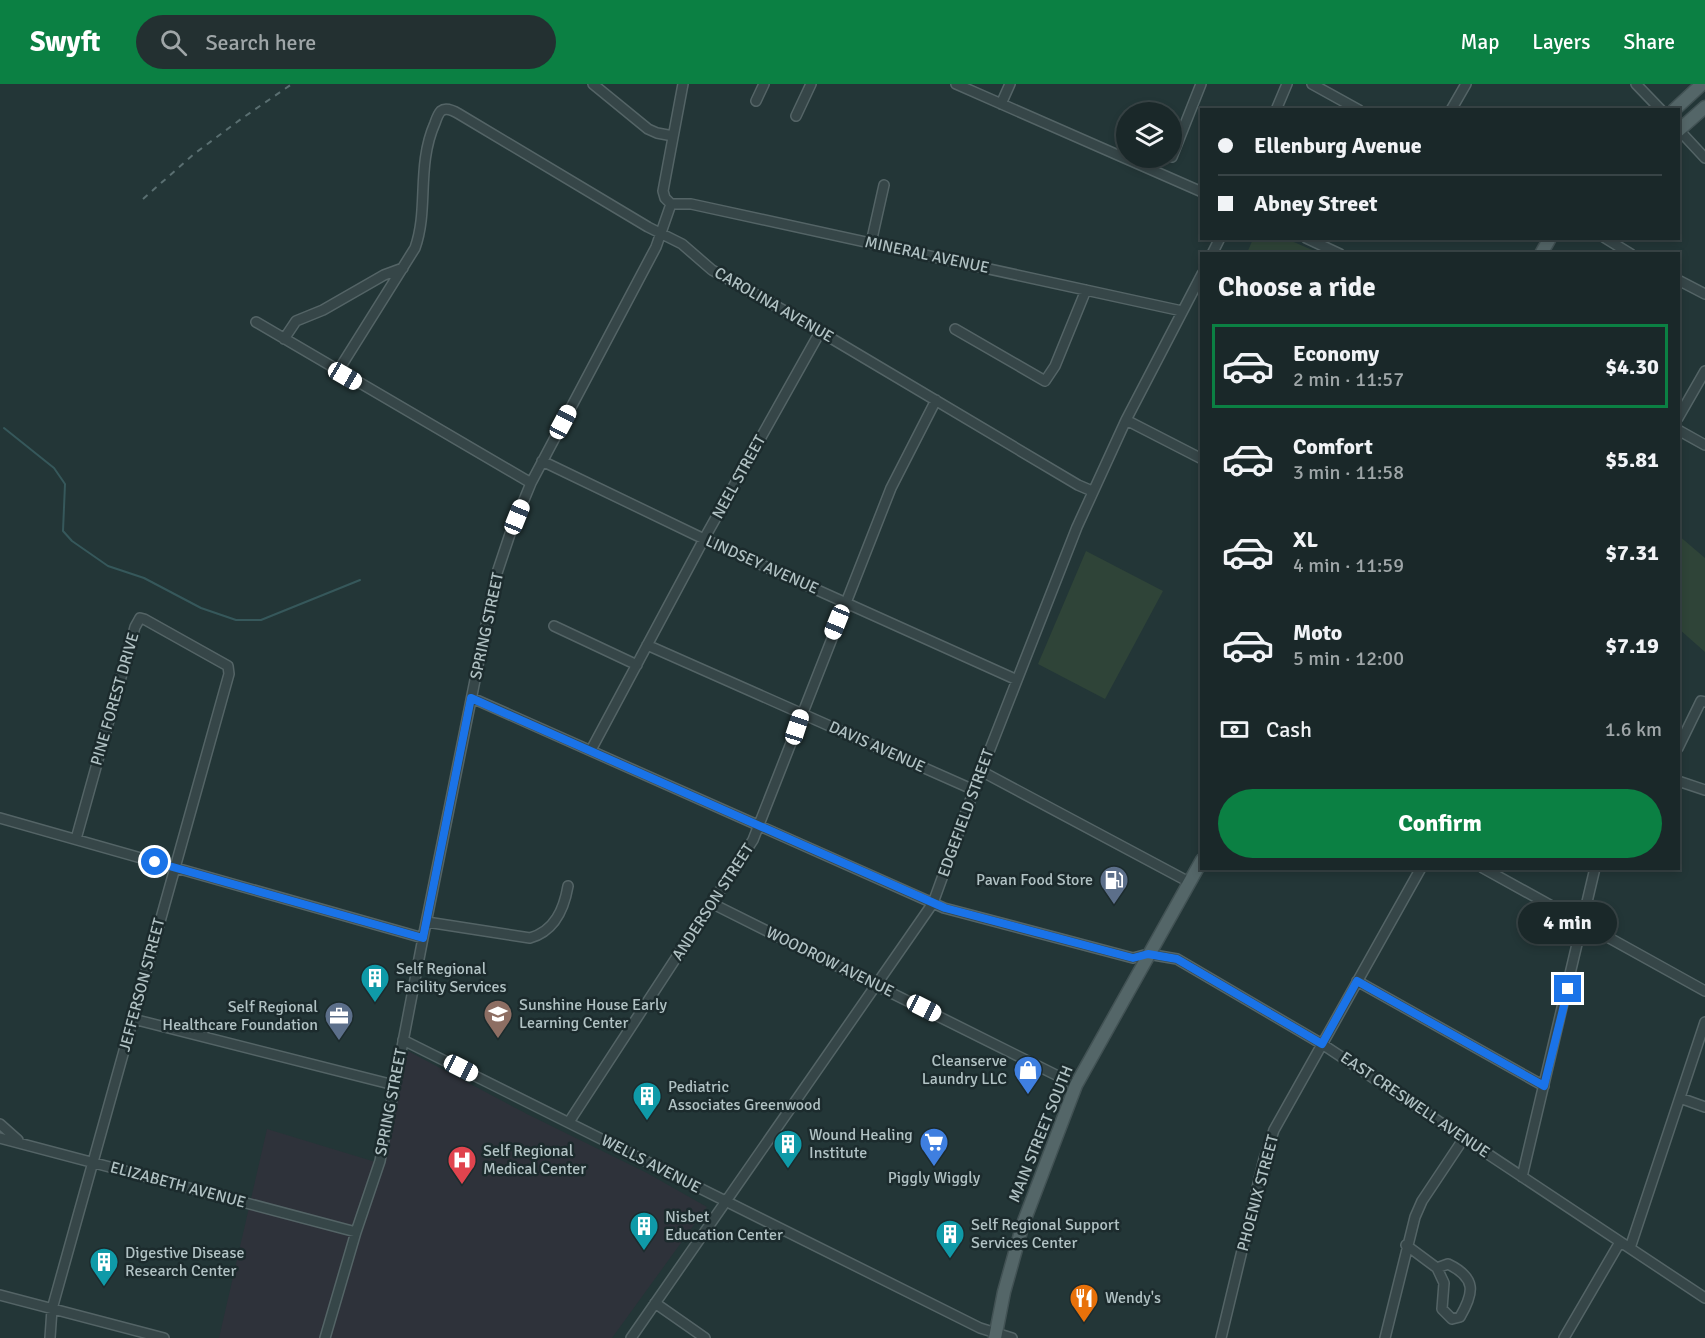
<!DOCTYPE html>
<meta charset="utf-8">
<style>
:root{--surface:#1a2829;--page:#233031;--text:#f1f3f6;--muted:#9fa6a8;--line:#384446;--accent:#0b8043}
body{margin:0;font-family:Signika,sans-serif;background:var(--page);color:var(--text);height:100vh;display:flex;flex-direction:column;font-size:22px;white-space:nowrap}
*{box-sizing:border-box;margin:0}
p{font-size:20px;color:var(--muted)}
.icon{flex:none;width:33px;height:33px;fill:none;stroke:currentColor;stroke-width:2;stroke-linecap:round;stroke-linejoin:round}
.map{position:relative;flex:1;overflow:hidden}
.sheet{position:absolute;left:1200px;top:168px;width:480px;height:618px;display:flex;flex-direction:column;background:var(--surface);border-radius:0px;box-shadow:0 3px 9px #0003,0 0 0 2px var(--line)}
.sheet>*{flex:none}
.hud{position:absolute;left:1200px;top:24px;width:480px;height:132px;border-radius:0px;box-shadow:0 3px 9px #0003,0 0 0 2px var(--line);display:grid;align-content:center;height:132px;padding:0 18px;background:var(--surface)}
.fabs{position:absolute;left:1116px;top:18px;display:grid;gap:12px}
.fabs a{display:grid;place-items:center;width:66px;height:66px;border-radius:50%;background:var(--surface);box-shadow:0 3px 9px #0003,0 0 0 2px var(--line);font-size:30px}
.end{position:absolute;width:27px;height:27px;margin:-14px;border:8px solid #1a73e8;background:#fff;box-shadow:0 0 0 3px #fff}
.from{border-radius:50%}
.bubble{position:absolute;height:42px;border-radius:21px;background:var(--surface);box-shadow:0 3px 9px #0003,0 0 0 2px var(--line);font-size:20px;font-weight:700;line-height:42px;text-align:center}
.car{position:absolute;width:18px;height:36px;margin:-18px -9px;border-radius:8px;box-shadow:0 0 4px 2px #0007;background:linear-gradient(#fff 24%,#345 0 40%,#fff 0 76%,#345 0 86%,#fff 0)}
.hud b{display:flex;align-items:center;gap:21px;height:57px;font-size:22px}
.hud b+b{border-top:2px solid var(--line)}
.hud i{width:15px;height:15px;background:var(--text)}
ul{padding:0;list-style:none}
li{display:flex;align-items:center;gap:18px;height:84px;margin:0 12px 9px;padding:0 6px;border:3px solid transparent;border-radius:0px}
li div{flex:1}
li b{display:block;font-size:22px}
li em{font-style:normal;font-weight:700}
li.active{border-color:var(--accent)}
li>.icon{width:54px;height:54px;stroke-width:1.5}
h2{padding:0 18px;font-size:27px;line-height:72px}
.pay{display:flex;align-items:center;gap:15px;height:66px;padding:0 18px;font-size:22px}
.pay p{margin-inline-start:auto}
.primary-button{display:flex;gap:12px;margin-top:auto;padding:12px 18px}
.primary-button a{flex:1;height:69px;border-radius:36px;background:var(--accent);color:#fff;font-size:24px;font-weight:700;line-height:69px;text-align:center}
header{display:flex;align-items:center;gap:36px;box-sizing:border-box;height:84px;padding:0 30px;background:var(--accent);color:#fff}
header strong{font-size:28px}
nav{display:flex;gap:33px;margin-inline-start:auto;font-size:21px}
.search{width:420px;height:54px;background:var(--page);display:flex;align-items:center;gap:15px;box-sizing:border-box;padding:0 21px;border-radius:33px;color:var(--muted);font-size:22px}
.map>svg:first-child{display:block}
</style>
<header>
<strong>Swyft</strong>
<div class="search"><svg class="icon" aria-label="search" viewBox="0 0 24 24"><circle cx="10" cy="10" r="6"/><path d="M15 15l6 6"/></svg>Search here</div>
<nav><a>Map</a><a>Layers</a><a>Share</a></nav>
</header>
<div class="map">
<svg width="1705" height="1254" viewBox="0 0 1705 1254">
<rect width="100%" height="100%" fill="#233637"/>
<path fill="#2e323a" d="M408,967L527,1030L647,1089L707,1123L612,1254H219L267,1045L382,1080Z"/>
<path fill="#2f4438" d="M1253,155H1287L1319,169H1247Z
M1678,451L1705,474V568L1679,545Z
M1086,467L1163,507L1105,615L1038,580Z"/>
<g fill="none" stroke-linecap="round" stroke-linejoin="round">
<path stroke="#36585b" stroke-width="2" d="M4,344L54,384L65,400L63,447L72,457L108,482L144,494L201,524L236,536H261L360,496"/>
<g stroke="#546466" stroke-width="12">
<path id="minor" d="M593,0L648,45L657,49L673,52
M956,0L1202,108
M1312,0L1359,26
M1636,0L1661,26
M756,17L764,0
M1001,20L1010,0
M1276,26L1287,0
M1451,26L1466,0
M796,32L811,0
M1678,45L1705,74
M1172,73L1201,0
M671,120H691L1182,227
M1306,154L1340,170
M1605,154L1631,170
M871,159L884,101
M1212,170L1220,154
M1678,196L1705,210
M256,238L531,399
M955,245L1045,297L1055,282L1086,206
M284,255L296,237L323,226L384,191L403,184
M338,287L415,164C429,125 416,82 435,39C436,36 438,30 441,27C446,23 454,27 459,30L648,143L682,160L712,186L792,231L1078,401L1092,407
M1678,334L1705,287
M1126,336L1202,375
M1678,346L1705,361
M542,377L704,455L1017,596
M554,542L637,581
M647,561L974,706
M472,614L944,824L1133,874L1148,870L1177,875L1322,960L1705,1214
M1678,664L1701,617L1705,618
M591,666L704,455L820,248
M981,687L1189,798
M1678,697L1705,706
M0,734L423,854
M1483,784L1705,907
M713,820L1076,1001
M427,838L530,854C555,847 564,825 568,802
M1357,897L1544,1002
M133,935L394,1001
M403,956L980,1244L1012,1254
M1680,1014L1705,1023
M569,1038L753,756L891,404L936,316
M0,1040L18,1056
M0,1054L356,1148
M1522,1093L1595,784
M1406,1161L1437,1184L1448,1180C1477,1194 1474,1209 1460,1233L1452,1235L1442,1225L1444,1199L1437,1184
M1630,1164L1705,938
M0,1211L164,1254
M655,1219L705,1254
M50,1254L52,1225L229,590L228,582L144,535L140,534L135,543L76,755
M325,1254L356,1148L380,1077L423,854L496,492L510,450L531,399L656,163L671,120L665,114L663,107L683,0
M631,1254L933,819L974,706L1077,443L1126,336L1202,190
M1221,1254L1264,1075L1274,1046L1421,784
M1385,1254L1415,1133L1422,1117L1464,1054
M1564,1254L1620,1158"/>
</g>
<g stroke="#425254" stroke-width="15">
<path id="major" d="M1674,26L1702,0
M1678,47L1705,23
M1541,170L1550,154
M995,1254L1004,1208L1023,1140L1076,1001L1202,776"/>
</g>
<use href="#minor" stroke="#364648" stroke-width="9"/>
<use href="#major" stroke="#546668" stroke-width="12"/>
<path stroke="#5a6f71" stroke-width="2" stroke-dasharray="6 6" stroke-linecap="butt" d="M143,115L194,70L241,35L292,0"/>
</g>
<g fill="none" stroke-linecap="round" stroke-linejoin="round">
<path stroke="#1a73e8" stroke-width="8" d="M155,778L423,854L471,614L945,824L1133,874L1148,870L1177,875L1322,960L1357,897L1544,1002L1568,905"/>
</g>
<defs>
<g id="fuel-pin" transform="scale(1.5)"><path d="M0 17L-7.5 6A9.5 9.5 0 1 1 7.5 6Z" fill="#5c6f8a" stroke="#1c2b2d"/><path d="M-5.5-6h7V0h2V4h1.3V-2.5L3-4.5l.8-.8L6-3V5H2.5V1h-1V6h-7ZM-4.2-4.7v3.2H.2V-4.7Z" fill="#fff"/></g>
<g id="building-pin" transform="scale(1.5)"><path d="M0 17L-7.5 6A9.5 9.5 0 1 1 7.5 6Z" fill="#0f9aa8" stroke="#1c2b2d"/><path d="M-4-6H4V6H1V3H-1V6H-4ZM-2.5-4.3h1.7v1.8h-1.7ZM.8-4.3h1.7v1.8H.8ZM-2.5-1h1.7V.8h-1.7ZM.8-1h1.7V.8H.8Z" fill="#fff"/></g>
<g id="school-pin" transform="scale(1.5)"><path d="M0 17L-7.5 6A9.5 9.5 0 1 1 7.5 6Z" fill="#8d6e63" stroke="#1c2b2d"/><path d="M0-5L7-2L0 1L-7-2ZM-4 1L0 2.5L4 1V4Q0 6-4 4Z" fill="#fff"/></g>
<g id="office-pin" transform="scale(1.5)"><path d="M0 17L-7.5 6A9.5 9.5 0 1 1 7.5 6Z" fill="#5c6f8a" stroke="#1c2b2d"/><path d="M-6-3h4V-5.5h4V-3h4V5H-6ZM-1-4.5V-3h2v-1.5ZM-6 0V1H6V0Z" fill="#fff"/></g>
<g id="shop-pin" transform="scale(1.5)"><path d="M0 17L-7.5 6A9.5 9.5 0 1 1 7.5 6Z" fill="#3f7fe0" stroke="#1c2b2d"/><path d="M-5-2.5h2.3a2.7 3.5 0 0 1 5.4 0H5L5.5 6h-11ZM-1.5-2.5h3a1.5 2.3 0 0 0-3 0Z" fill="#fff"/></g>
<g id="supermarket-pin" transform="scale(1.5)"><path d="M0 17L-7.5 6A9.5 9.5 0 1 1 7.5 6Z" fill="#3f7fe0" stroke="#1c2b2d"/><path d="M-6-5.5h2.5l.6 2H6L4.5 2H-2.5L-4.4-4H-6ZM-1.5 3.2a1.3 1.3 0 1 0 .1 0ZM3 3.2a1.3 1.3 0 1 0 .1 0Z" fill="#fff"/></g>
<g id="hospital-pin" transform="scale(1.5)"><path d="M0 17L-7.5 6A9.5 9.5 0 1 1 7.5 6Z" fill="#e0444e" stroke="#1c2b2d"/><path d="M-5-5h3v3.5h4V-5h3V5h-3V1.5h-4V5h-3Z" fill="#fff"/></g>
<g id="restaurant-pin" transform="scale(1.5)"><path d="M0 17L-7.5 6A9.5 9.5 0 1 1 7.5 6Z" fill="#e8710a" stroke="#1c2b2d"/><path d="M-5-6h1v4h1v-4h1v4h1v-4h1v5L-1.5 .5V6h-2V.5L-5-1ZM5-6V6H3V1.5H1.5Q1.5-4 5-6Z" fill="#fff"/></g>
</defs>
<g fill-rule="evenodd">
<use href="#fuel-pin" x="1114" y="796"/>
<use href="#building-pin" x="375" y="894"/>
<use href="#school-pin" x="498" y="930"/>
<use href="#office-pin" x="339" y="932"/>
<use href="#shop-pin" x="1028" y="986"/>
<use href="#building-pin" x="647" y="1012"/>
<use href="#supermarket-pin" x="934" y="1058"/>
<use href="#building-pin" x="788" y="1060"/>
<use href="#hospital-pin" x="462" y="1076"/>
<use href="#building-pin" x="644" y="1142"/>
<use href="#building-pin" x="950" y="1150"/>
<use href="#building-pin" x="104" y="1178"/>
<use href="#restaurant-pin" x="1084" y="1214"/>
</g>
<g text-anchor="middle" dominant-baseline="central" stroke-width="5" stroke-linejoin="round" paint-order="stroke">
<g font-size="16" fill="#b1c2c4" stroke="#1c2b2d">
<text transform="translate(927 171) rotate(12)">MINERAL AVENUE</text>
<text transform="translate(774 221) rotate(30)">CAROLINA AVENUE</text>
<text transform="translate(739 393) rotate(-61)">NEEL STREET</text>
<text transform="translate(762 481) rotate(24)">LINDSEY AVENUE</text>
<text transform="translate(487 542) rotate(-78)">SPRING STREET</text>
<text transform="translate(115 615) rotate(-74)">PINE FOREST DRIVE</text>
<text transform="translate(877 663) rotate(24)">DAVIS AVENUE</text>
<text transform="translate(966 729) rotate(-70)">EDGEFIELD STREET</text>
<text transform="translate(713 818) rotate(-57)">ANDERSON STREET</text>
<text transform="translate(830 878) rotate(26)">WOODROW AVENUE</text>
<text transform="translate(142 901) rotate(-75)">JEFFERSON STREET</text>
<text transform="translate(391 1018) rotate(-79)">SPRING STREET</text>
<text transform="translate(1415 1021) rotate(34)">EAST CRESWELL AVENUE</text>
<text transform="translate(1041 1050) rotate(-68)">MAIN STREET SOUTH</text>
<text transform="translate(651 1080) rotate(27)">WELLS AVENUE</text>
<text transform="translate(178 1101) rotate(15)">ELIZABETH AVENUE</text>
<text transform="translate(1258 1109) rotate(-75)">PHOENIX STREET</text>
</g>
<g font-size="16" fill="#b1c2c4" stroke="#1c2b2d" text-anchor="start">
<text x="1093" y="796" text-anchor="end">Pavan Food Store</text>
<text x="396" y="885">Self Regional<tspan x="396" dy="18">Facility Services</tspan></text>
<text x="519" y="921">Sunshine House Early<tspan x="519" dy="18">Learning Center</tspan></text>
<text x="318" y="923" text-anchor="end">Self Regional<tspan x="318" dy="18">Healthcare Foundation</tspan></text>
<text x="1007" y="977" text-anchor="end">Cleanserve<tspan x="1007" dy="18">Laundry LLC</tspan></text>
<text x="668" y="1003">Pediatric<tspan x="668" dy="18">Associates Greenwood</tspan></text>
<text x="809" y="1051">Wound Healing<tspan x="809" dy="18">Institute</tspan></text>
<text x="483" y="1067">Self Regional<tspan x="483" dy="18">Medical Center</tspan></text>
<text x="934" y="1094" text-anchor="middle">Piggly Wiggly</text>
<text x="665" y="1133">Nisbet<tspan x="665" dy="18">Education Center</tspan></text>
<text x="971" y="1141">Self Regional Support<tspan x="971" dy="18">Services Center</tspan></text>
<text x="125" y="1169">Digestive Disease<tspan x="125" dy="18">Research Center</tspan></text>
<text x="1105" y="1214">Wendy's</text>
</g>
</g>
</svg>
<div class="fabs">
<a><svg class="icon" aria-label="layers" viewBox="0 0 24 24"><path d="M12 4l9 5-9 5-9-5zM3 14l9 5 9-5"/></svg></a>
</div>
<i class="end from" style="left:155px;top:778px"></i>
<i class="end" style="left:1568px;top:905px"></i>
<div class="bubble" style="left:1518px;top:818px;width:99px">4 min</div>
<i class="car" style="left:345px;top:292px;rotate:120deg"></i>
<i class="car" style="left:563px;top:338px;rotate:28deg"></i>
<i class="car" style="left:517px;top:433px;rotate:22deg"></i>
<i class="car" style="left:837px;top:538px;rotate:202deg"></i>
<i class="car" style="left:797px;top:643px;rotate:18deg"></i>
<i class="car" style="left:924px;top:924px;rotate:117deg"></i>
<i class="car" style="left:461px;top:984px;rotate:117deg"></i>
<div class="hud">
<b><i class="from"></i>Ellenburg Avenue</b>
<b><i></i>Abney Street</b>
</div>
<section class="sheet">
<h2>Choose a ride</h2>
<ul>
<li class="active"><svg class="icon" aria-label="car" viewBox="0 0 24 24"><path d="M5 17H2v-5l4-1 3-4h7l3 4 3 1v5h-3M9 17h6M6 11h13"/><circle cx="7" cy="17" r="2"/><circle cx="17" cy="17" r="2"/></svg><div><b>Economy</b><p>2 min · 11:57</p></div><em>$4.30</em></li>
<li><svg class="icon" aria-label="car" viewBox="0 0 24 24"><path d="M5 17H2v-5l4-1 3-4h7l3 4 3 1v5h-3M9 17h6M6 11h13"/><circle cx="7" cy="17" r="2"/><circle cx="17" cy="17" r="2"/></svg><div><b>Comfort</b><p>3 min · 11:58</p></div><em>$5.81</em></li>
<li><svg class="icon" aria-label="car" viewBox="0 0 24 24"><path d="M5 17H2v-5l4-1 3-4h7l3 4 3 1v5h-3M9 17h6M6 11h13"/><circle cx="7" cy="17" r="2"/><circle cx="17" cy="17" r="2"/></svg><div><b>XL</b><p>4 min · 11:59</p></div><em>$7.31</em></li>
<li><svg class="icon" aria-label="car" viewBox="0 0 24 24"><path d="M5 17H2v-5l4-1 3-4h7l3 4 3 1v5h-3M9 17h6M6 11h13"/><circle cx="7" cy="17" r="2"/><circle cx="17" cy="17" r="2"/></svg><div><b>Moto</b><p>5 min · 12:00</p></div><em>$7.19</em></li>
</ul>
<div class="pay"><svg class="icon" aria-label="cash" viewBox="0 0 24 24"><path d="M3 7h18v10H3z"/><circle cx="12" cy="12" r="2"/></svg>Cash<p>1.6 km</p></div>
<div class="primary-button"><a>Confirm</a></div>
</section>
</div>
